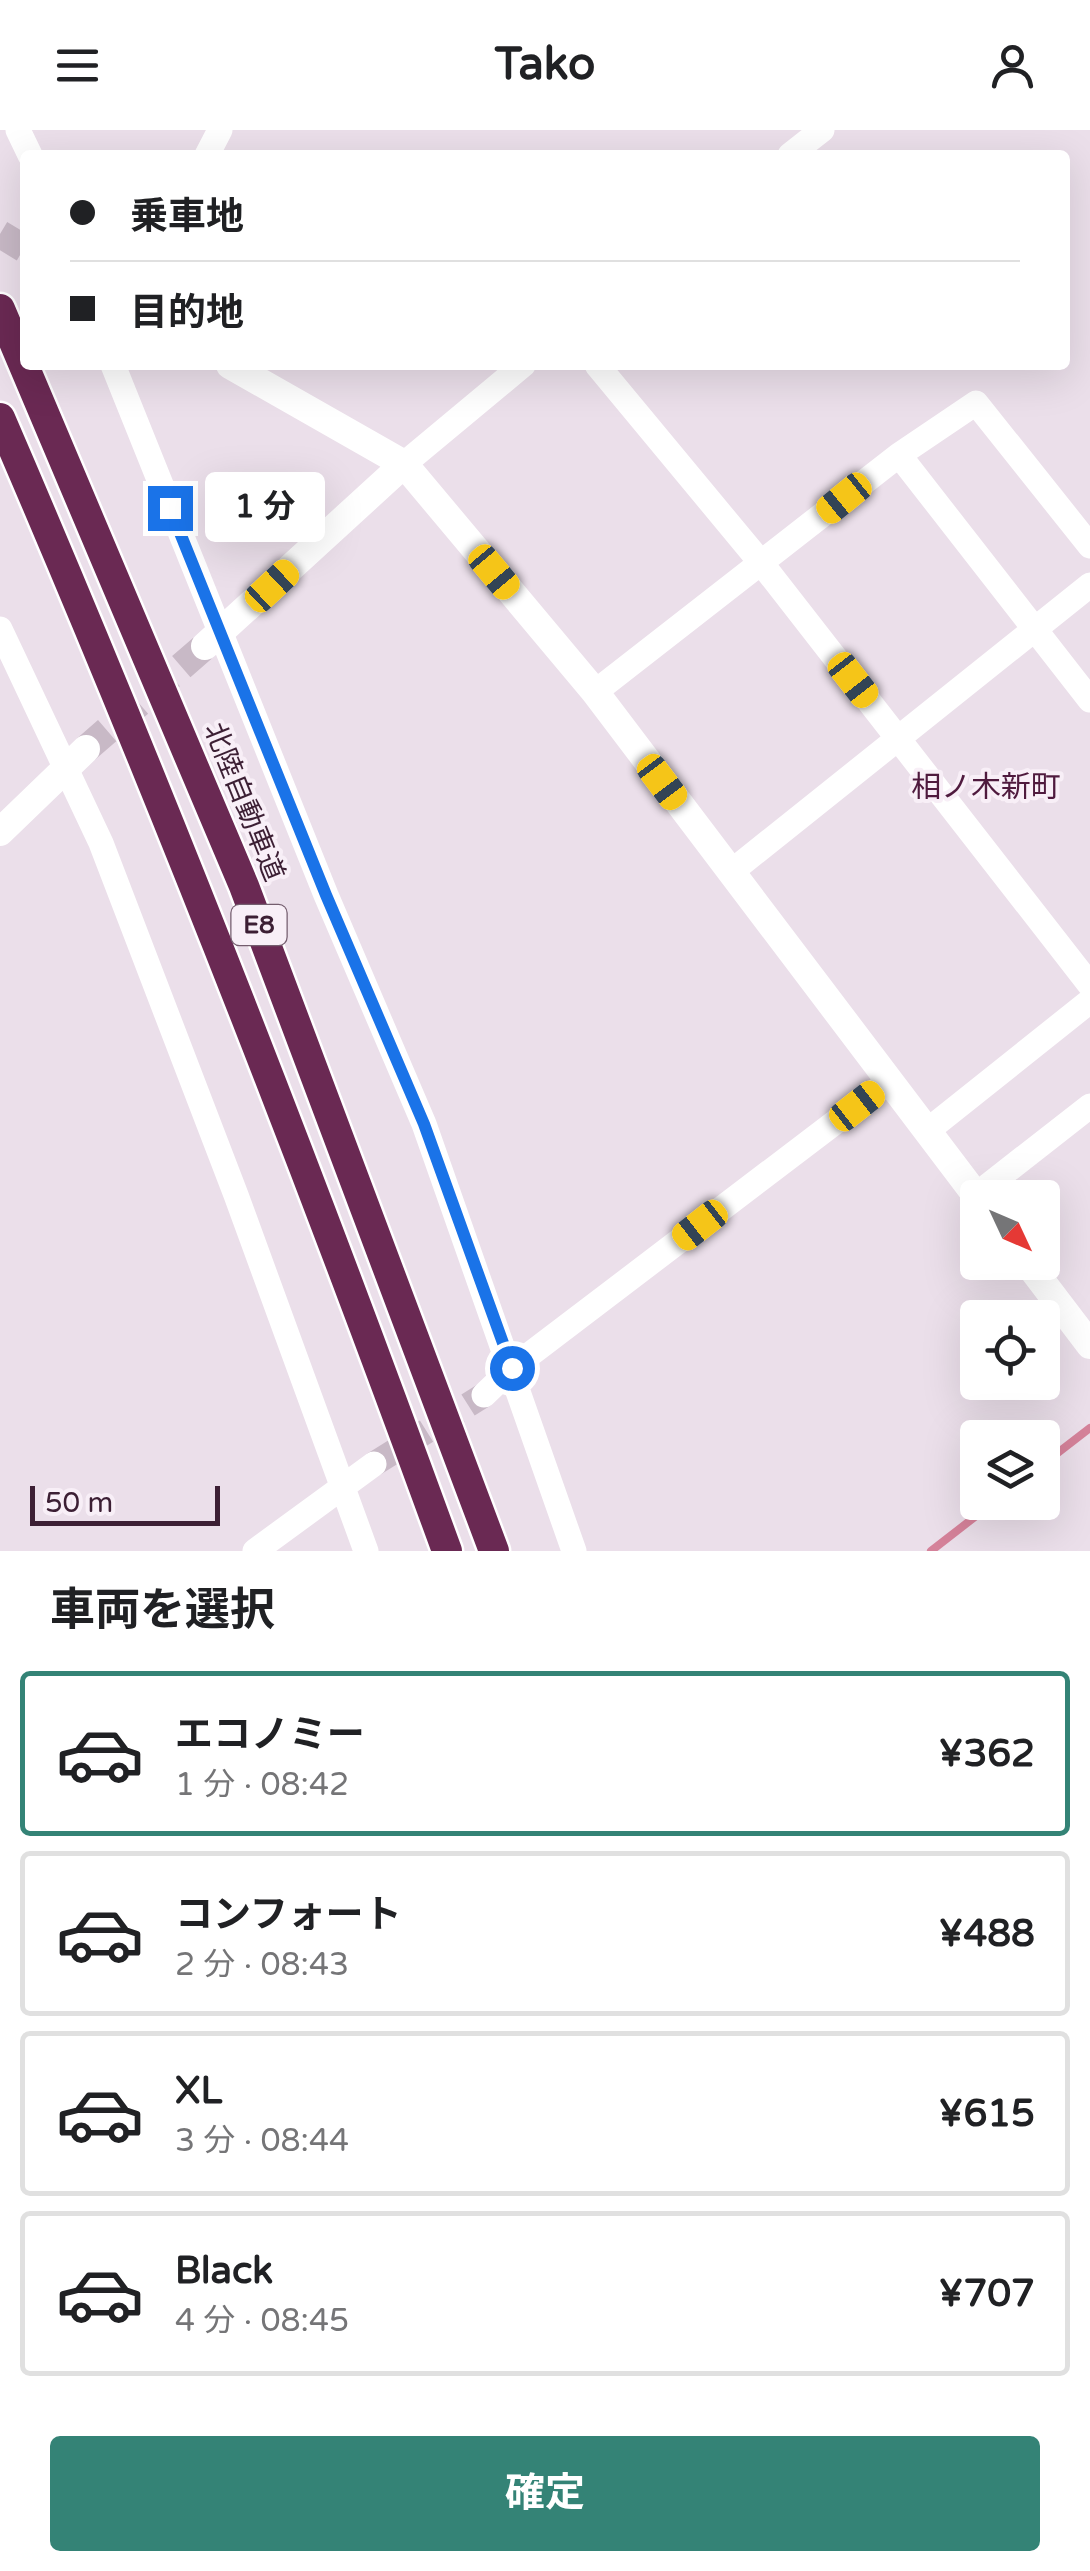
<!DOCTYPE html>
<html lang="ja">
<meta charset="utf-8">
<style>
:root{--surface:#fff;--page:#f2f2f2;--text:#202124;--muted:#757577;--line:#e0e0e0;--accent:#348376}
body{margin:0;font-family:"Varela Round","Noto Sans JP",sans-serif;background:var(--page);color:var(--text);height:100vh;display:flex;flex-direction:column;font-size:38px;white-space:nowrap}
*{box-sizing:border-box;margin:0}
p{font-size:32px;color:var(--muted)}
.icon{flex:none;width:55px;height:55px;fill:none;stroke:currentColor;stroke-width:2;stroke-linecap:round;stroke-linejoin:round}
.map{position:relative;height:1421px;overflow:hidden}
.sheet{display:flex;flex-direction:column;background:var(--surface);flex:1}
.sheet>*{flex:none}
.hud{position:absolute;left:20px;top:20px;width:1050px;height:220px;border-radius:10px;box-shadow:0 10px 40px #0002;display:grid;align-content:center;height:220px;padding:0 50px;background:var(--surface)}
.needle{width:65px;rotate:134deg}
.fabs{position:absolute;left:960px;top:1050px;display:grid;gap:20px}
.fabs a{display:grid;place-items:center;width:100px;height:100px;border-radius:10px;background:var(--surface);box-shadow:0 10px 40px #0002;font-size:50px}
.scale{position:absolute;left:30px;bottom:25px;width:190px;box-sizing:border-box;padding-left:10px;border:5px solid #3c1f34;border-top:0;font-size:28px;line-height:35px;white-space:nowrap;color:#3c1f34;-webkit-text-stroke:8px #f8eff7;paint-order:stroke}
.end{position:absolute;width:45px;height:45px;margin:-22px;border:12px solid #1a73e8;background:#fff;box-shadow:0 0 0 5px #fff}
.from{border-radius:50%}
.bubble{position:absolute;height:70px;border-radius:10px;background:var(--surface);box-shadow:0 10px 40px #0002;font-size:32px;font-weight:700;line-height:70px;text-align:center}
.car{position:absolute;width:30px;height:60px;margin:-30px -15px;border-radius:12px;box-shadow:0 0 8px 2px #0007;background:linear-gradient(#f5c518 24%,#345 0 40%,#f5c518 0 76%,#345 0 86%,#f5c518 0)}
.hud b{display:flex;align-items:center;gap:35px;height:95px;font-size:38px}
.hud b+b{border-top:2px solid var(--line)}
.hud i{width:25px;height:25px;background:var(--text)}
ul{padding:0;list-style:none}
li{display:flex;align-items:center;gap:30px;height:165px;margin:0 20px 15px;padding:0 30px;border:5px solid var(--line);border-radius:10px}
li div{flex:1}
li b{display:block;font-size:38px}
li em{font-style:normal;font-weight:700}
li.active{border-color:var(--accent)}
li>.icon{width:90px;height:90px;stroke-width:1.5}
h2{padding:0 50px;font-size:45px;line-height:120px}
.cta{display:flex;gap:20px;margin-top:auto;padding:20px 50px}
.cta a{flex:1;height:115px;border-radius:10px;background:var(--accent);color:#fff;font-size:40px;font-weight:700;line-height:115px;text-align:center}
header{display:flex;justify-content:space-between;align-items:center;height:130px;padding:0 50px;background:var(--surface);font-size:45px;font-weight:700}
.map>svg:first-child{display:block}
</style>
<header><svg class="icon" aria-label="menu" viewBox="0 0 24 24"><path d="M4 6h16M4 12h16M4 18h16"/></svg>Tako<svg class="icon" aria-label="person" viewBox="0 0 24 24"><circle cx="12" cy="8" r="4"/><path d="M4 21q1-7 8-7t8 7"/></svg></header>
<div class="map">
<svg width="1090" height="1421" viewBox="0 0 1090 1421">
<rect width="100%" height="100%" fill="#ebdfea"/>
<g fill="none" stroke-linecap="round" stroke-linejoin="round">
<path stroke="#d5829a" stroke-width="8" d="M1042,1335L1090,1298
M931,1421L994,1372"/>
<path stroke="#c8b9c6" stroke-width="25" stroke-dasharray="25 12" stroke-linecap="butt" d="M374,1334L484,1265"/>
<path stroke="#c8b9c6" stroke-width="28" stroke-dasharray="28 14" stroke-linecap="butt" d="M0,104L25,119
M86,619L205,516"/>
<g stroke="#fff" stroke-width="35">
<path id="motorway" d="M0,179L244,756L494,1421
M0,288C161,661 308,1039 447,1421"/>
</g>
<path stroke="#fff" stroke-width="25" d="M18,0L30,25
M207,25L220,0
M790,25L822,0
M113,235L326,765L424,994L574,1421
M597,235L762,434L1090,855
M899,325L976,273L1090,416
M404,334L523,235
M0,499L101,713L236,1065L366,1421
M595,562L899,325L1090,570
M731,742L1090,455
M927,1001L1090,871
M976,1065L1090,976
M484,1265L512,1238L888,952
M255,1421L374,1334"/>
<path stroke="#fff" stroke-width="28" d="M230,235L404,334L595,562L978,1068
M205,516L404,334
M0,702L86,619
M1027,1132L1090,1215"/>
<use href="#motorway" stroke="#6a2953" stroke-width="30"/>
</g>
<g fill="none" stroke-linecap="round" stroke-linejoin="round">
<path stroke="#1a73e8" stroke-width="12" d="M170,378L326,765L424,994L512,1238"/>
</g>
<g text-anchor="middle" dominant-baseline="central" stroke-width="8" stroke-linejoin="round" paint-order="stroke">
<rect fill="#f8eff7" stroke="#745d6e" stroke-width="2.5" x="231.5" y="775" width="55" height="40" rx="8"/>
<g font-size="25" font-weight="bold" fill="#3c1f34">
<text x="259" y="795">E8</text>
</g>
<g font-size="28" fill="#3c1f34" stroke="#f8eff7">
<text transform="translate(244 672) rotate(68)">北陸自動車道</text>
</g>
<g font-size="30" fill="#4f1a3e" stroke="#f8eff7">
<text x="986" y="657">相ノ木新町</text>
</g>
</g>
</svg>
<div class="fabs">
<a><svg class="needle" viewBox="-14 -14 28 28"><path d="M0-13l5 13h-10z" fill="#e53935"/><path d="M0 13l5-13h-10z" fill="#757577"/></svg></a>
<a><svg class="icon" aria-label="locate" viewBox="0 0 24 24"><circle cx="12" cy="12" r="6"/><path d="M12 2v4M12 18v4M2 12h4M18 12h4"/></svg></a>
<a><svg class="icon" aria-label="layers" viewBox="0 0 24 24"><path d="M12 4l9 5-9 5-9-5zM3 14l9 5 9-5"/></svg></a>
</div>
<div class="scale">50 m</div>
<i class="end from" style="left:512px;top:1238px"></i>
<i class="end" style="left:170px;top:378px"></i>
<div class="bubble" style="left:205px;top:342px;width:120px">1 分</div>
<i class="car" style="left:844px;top:368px;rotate:231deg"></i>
<i class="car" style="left:494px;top:442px;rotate:140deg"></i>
<i class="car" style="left:272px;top:456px;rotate:47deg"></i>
<i class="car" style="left:853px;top:550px;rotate:142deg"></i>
<i class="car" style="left:662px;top:652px;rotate:143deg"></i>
<i class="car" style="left:857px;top:976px;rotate:52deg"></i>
<i class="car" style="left:700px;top:1095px;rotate:232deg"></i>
<div class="hud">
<b><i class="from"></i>乗車地</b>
<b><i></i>目的地</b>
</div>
</div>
<section class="sheet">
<h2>車両を選択</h2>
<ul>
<li class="active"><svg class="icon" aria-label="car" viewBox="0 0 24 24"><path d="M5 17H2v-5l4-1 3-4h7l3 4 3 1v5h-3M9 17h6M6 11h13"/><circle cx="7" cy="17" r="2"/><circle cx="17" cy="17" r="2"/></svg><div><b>エコノミー</b><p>1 分 · 08:42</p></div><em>¥362</em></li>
<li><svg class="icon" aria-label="car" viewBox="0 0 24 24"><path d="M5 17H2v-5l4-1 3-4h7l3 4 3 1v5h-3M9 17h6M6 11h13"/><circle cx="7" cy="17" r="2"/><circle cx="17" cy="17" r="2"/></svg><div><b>コンフォート</b><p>2 分 · 08:43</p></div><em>¥488</em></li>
<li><svg class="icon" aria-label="car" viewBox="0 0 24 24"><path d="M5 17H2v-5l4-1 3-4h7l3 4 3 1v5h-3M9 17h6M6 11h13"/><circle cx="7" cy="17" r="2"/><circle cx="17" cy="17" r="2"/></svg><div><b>XL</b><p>3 分 · 08:44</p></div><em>¥615</em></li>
<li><svg class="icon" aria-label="car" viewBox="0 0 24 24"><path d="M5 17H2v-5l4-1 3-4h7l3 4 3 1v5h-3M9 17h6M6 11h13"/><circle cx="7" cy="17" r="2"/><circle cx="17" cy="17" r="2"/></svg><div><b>Black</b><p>4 分 · 08:45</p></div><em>¥707</em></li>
</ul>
<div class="cta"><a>確定</a></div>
</section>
